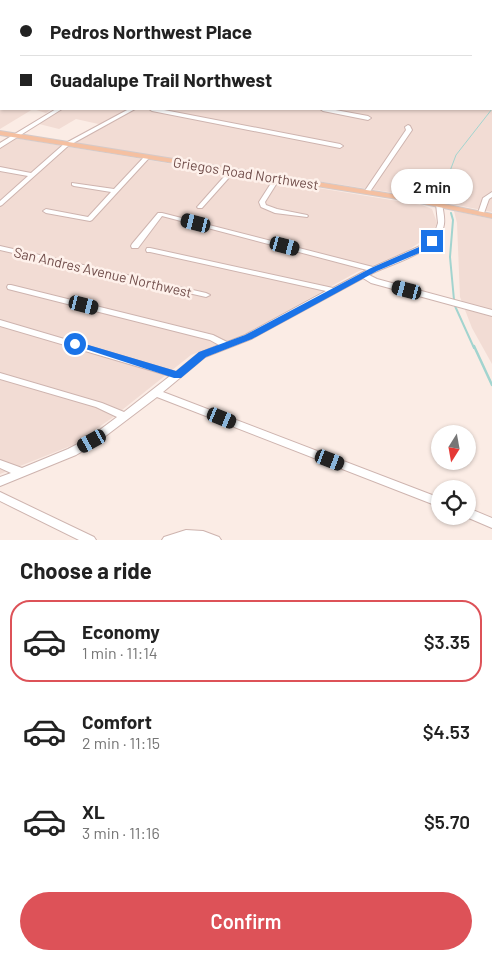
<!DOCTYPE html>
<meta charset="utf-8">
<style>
:root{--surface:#fff;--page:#f2f2f2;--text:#222;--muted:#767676;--line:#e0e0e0;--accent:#dd5258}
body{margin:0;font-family:Barlow,sans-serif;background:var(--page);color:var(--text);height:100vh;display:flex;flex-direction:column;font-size:19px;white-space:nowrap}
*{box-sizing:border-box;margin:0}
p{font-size:16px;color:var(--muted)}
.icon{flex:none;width:28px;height:28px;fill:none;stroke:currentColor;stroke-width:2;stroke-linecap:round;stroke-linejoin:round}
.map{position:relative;height:540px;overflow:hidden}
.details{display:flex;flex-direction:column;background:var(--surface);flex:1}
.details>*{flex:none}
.banner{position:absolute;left:0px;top:0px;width:492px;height:110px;box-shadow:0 1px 4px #0004;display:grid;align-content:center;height:110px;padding:0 20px;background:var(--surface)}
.needle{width:32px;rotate:191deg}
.controls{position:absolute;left:431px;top:425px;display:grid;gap:10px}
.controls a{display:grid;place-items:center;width:45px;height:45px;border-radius:50%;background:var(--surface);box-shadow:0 1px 4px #0004;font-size:25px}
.end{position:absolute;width:22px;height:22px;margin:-11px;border:6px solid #1a73e8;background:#fff;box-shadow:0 0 0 2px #fff}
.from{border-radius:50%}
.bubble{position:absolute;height:35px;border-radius:18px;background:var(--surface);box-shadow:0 1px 4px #0004;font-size:16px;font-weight:600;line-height:35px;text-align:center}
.car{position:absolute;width:15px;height:30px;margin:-15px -8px;border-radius:6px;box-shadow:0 0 4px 1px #0007;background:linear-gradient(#222 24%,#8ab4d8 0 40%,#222 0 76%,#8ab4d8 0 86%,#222 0)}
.banner b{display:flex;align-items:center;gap:18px;height:48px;font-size:19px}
.banner b+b{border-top:1px solid var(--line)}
.banner i{width:12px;height:12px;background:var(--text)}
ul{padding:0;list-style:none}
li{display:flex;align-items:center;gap:15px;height:82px;margin:0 10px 8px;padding:0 10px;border:2px solid transparent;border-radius:20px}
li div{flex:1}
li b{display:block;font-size:19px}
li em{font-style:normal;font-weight:600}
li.selected{border-color:var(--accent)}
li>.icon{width:45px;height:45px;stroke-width:1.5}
h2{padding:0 20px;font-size:22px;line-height:60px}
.action{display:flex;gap:10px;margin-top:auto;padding:10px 20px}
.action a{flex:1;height:58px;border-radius:30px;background:var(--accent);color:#fff;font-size:20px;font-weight:600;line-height:58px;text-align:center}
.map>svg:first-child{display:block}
</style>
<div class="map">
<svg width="492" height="540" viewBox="0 0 492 540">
<rect width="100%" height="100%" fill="#fbece5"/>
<path fill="#f2dcd4" d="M0,0H232L1,1V109H52L46,113L33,109L0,129Z
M240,0H451V1H238Z
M492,17V212L395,193L72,143L103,125L76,119L59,129L39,124L63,109H491Z
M8,137L422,205L432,209L437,223L432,234L407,251L357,272L249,332L191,355L112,418L73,445L0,474V143Z
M454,211L492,219V364L472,328L460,297L457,223Z"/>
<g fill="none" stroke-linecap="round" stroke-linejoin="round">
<path stroke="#a2d4cf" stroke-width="1" d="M443,1L447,0
M444,200V187L456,155L492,109"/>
<path stroke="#a2d4cf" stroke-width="2" d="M443,199L445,202
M451,213L453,220L450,257L454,300
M455,306L474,348"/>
<path stroke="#a2d4cf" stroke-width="2.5" d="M474,346L492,385"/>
<g stroke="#ceb4af" stroke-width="2">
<path id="minor" d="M38,0H49L50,1H41Z
M143,0H155L156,1H146Z
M204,0H217L218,1H207Z
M319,0H323L322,1H318Z
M0,12H1V14H0Z
M491,25H492V27H491Z
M0,44H1V46H0Z
M491,47H492V49H491Z
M0,65H1V67H0Z
M0,84H1V86H0Z
M491,87H492V91H491Z
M56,109H62L0,148V143Z
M129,109H135L68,146L2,205L0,206V201L28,176L0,171V167L31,173L64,144Z
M149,109H159L340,144L343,146L340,148L152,111Z
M320,109H330L368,116L371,118L368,120L323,111Z
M408,125L410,126L412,130L369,193H365L364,192L406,130L405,127Z
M147,155L149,156V158L92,220L90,221L46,213L43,211L46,209L88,217L111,192L74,186L72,185V183L114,189L145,156Z
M232,169L235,171L234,172L202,208H198L197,207L198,206L230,170Z
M277,176L280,178L265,202L266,205L277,209L307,215L308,216L307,217L275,213L261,207L259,202L275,177Z
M492,192V197L489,199L484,213L483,214H479L478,213L483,198Z
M439,202L442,204C443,210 445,218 444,224C440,253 391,263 369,275L377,279L492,310V316L371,283L363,278L251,339L205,357L163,392L440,498V507L157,397L95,444L76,455L0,486V477L11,473L0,468V460L22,468L68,449L89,438L117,417L96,407L0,379V373L102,403L124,412L170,376L0,326V320L176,372L199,353L219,345L210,340L8,289L7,287L8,285H11L213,335L227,342L245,335L326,291L150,252H147L146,250L147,248H150L333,288L367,270L162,216L138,248H132L131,246L132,244L158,213H162L373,267L418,247L429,240L435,232L438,223L436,204Z
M0,246L206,293L210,295L206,297L0,250Z
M0,492L94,537L96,540H79L0,501Z
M468,508L492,518V528L464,516H468Z
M186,530L203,531L219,537L221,540H162L164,537Z"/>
</g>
<g stroke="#d5cac9" stroke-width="2">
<path id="major" d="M0,131L410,197L492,214V218L410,201L0,135Z"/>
</g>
<use href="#minor" fill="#fff" fill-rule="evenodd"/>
<use href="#major" fill="#f5c0a1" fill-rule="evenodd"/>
</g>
<path fill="#1a73e8" d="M430,239L436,241L424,251L377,271L252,339L206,357L181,378H174L70,344L75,341L176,371L199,352L245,335L371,268L419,247Z"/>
<g text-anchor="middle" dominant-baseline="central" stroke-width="5" stroke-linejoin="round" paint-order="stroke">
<g font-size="14" fill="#724f4c" stroke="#fef1eb">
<text transform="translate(246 173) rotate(9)">Griegos Road Northwest</text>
<text transform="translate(103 272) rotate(13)">San Andres Avenue Northwest</text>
</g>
</g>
</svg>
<div class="controls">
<a><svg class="needle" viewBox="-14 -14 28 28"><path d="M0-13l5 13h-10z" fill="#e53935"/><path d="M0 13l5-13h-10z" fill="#767676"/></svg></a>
<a><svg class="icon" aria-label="locate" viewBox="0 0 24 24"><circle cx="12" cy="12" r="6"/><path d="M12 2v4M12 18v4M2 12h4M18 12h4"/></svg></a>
</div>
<i class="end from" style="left:75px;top:344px"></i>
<i class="end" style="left:432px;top:241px"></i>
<div class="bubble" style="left:391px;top:169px;width:82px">2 min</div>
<i class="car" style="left:196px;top:223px;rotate:284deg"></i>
<i class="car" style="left:285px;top:246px;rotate:105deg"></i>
<i class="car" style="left:407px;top:290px;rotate:285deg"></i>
<i class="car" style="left:84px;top:305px;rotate:104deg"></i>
<i class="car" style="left:222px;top:418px;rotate:112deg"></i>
<i class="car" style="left:92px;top:441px;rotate:241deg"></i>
<i class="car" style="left:330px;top:460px;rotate:111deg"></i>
<div class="banner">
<b><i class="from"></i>Pedros Northwest Place</b>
<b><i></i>Guadalupe Trail Northwest</b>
</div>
</div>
<section class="details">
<h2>Choose a ride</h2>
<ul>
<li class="selected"><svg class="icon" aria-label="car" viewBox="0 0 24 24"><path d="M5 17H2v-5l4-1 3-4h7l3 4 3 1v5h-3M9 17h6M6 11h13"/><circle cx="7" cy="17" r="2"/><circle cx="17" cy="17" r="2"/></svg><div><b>Economy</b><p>1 min · 11:14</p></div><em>$3.35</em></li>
<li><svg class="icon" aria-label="car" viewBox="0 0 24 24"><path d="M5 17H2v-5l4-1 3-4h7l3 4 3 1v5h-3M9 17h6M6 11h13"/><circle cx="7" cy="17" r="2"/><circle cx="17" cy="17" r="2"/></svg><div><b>Comfort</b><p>2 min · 11:15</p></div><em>$4.53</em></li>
<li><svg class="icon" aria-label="car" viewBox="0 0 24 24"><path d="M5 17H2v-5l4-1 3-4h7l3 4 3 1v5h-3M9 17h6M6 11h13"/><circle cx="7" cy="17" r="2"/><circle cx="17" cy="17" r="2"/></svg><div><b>XL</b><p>3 min · 11:16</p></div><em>$5.70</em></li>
</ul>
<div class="action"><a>Confirm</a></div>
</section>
